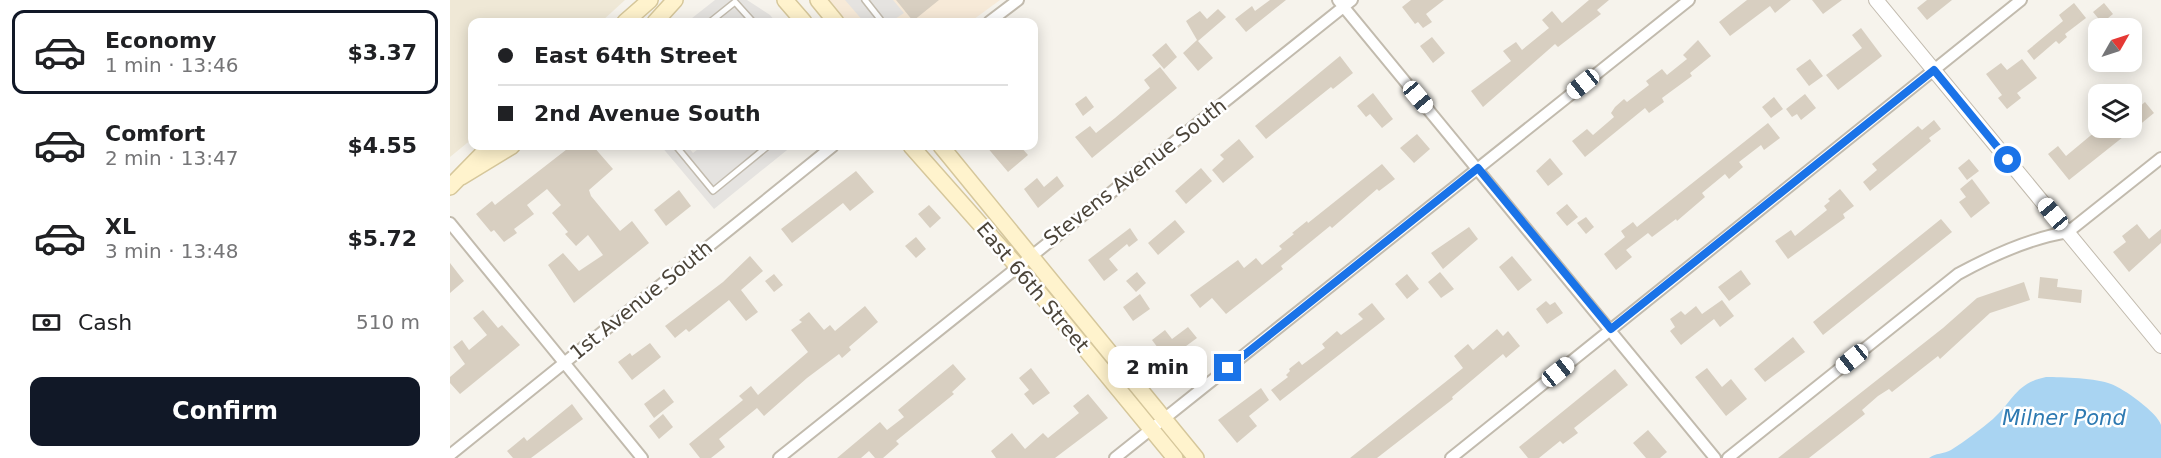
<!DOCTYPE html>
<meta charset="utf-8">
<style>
:root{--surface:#fff;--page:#f2f2f2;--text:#202124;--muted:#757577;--line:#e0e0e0;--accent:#111827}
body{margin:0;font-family:"DejaVu Sans",sans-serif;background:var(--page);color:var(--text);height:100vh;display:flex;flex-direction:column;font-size:22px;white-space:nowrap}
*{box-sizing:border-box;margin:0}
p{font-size:20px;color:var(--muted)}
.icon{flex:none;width:33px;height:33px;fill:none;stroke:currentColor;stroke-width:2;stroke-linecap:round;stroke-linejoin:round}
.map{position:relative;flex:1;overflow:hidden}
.sheet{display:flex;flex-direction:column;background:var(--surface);width:450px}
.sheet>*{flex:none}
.top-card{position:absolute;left:18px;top:18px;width:570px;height:132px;border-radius:12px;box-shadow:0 3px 15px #0003;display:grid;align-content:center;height:132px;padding:0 30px;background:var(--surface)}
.needle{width:39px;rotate:51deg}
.controls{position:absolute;left:1638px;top:18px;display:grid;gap:12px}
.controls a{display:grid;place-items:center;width:54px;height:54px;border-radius:12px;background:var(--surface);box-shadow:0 3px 15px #0003;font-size:30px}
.end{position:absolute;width:27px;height:27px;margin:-14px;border:8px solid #1a73e8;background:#fff;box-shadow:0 0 0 3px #fff}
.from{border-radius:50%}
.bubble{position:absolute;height:42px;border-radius:12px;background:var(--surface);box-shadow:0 3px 15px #0003;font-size:20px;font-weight:700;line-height:42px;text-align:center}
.car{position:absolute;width:18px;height:36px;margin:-18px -9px;border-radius:8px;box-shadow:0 0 4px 2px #0007;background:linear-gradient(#fff 24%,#345 0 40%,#fff 0 76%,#345 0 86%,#fff 0)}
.top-card b{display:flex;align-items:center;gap:21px;height:57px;font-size:22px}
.top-card b+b{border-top:2px solid var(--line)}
.top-card i{width:15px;height:15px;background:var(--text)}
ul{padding:10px 0 0;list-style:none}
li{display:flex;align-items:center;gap:18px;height:84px;margin:0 12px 9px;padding:0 18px;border:3px solid transparent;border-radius:12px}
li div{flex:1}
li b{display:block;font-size:22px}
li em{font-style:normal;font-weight:700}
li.active{border-color:var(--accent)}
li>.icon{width:54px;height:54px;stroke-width:1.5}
.pay{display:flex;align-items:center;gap:15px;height:66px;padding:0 30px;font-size:22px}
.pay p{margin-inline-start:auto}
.cta{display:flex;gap:12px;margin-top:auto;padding:12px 30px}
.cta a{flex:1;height:69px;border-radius:12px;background:var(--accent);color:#fff;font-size:24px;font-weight:700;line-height:69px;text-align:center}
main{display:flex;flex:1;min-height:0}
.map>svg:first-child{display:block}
</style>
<main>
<section class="sheet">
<ul>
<li class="active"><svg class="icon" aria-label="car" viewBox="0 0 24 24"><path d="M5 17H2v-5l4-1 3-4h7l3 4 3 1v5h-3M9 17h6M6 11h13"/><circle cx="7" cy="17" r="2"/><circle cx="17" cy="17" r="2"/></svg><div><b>Economy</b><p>1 min · 13:46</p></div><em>$3.37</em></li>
<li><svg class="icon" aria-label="car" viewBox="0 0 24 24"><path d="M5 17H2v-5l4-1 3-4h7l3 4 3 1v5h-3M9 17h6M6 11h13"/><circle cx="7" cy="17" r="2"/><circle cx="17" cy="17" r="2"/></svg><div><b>Comfort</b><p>2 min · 13:47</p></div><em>$4.55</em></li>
<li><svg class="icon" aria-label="car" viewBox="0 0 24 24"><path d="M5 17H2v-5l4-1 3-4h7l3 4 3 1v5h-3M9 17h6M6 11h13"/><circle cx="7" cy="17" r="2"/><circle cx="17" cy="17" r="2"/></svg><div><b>XL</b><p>3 min · 13:48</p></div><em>$5.72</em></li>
</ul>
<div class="pay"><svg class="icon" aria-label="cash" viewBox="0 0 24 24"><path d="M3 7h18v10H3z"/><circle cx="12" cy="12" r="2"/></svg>Cash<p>510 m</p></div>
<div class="cta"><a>Confirm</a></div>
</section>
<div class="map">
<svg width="1711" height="458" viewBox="0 0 1711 458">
<rect width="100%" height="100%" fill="#f6f3ec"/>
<path fill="#f7ead8" d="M375,0H550L520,22H394Z"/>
<path fill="#efe8d6" d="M0,0H175L151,22H22V139L0,157Z"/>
<path fill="#e5e3e0" d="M265,0H297L320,15L326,22H237Z
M395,0H443L454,13L445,19L447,22H414Z
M211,146H237L243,153L252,146H342L264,209Z"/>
<path fill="#a9d4f2" d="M1596,377C1612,377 1647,378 1661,384C1673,388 1708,413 1711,425C1711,435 1711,448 1711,458H1479C1485,453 1494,454 1501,450C1515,441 1530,430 1543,419C1563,401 1566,383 1596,377Z"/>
<path fill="#d8cfc1" d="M446,0H489L463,21Z
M820,0H836L796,32L785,19L802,6L805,11Z
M961,0H994L976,14L982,22L973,28L968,22L965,24L952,7Z
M1139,0H1159L1147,10L1151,14L1108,47L1105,44L1033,107L1021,91L1061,61L1053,51L1066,42L1072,50L1099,28L1092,20L1102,11L1112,23Z
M1297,0H1341L1325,13L1320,6L1280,36L1269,22Z
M1362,0H1392L1373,14Z
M1477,0H1502L1477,20L1467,8Z
M1624,3L1636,18L1615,34L1617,37L1609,44L1606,41L1584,60L1577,51L1613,21L1609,15Z
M1654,3L1663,14L1652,23L1643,12Z
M768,9L776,17L748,41L763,58L748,71L733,53L747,40L736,21L750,11L757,19Z
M1411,28L1432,56L1388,90L1376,75L1412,48L1402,35Z
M982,37L995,53L983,63L970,46Z
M1248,40L1261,56L1240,73L1242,76L1212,98L1214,102L1199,113L1195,108L1135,157L1122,141L1137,129L1143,135L1164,117L1161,113L1165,107L1174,99L1177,102L1199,85L1196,81L1212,69L1217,75L1237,59L1233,55Z
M716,43L727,57L714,69L702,55Z
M890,56L903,73L883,89L881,87L816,139L805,126Z
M1360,59L1373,76L1359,86L1346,69Z
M1572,59L1587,78L1567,93L1571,98L1557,109L1548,98L1552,95L1536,74L1551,63L1557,70Z
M710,67L727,88L642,158L625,137L640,126L646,133L665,118L700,88L694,80Z
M923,93L943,119L932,128L920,114L916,117L907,106Z
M1355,94L1366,108L1351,120L1347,114L1342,117L1336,109Z
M636,96L644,107L633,116L625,104Z
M1324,97L1333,109L1321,118L1312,107Z
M1695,102L1704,113L1682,131V113Z
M1484,120L1491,129L1479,138L1481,141L1420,191L1413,182L1427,170L1422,164L1468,126L1472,130Z
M1318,123L1330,138L1314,150L1311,145L1289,162L1293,167L1279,179L1275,174L1252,193L1255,197L1227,221L1226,219L1202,237L1198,233L1176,250L1182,257L1166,270L1154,254L1175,237L1171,231L1183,222L1187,227Z
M1660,128H1665L1673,137L1619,180L1598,154L1608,146L1616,156L1646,131L1650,136Z
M967,134L980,149L964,163L950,148Z
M789,139L804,157L773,183L762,170L774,159L770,155Z
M121,146H143L163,169L139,190L141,196L170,231L182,221L199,243L124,303L98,265L113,253L129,271L153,255L138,235L126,246L115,234L118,232L102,213L111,205L97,189L77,205L84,214L64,229L67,233L54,242L44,230L41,232L26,214L42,201L45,205Z
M536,146H570L578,155L558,172Z
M1100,158L1113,174L1098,186L1086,171Z
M1519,159L1529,171L1517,180L1508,168Z
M932,164L945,179L929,191L927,189L882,228L880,226L831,266L833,269L776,314L762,298L750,308L740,295L788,260L794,268L806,258L812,265L832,249L829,246L844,234L842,233L857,221L858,223Z
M751,168L762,181L736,204L725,191Z
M406,171L424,192L400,211L393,203L342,243L331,229Z
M607,176L614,186L588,208L574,189L587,178L594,187Z
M1522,179L1540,203L1521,218L1509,202L1516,197L1510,189Z
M1390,189L1404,206L1393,214L1395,218L1338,259L1325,241L1341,230L1345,236L1377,210L1374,206L1380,201L1378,199Z
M229,190L241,206L216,226L204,210Z
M1117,204L1128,217L1117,226L1106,213Z
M479,205L491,218L480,228L468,214Z
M1136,217L1144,227L1136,234L1127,223Z
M1491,219L1502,232L1373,335L1363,322Z
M725,220L735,232L708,255L698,243Z
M1687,224L1699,239L1711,229V243L1679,272L1663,252L1676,242L1672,236Z
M1019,227L1028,239L993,269L981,253Z
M680,228L688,240L679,247L677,244L659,259L668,270L654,281L638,260Z
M466,237L476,249L466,258L455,246Z
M300,256L313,271L291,290L308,312L296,321L279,300L239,332L236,329L225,338L215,326L273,282Z
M1062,256L1082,280L1068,291L1049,267Z
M0,263L14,281L0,293Z
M1291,270L1301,284L1279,301L1268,287Z
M687,272L696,283L686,292L676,281Z
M990,272L1004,289L991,298L978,282Z
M324,274L333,285L324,292L315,281Z
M957,274L969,289L957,299L945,284Z
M1590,277L1608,279L1607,287L1632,290L1631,303L1588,298Z
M1574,282L1580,300L1540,313L1490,359L1488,356L1442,392L1439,389L1428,396L1412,410L1415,414L1359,458H1328L1493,328L1527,298Z
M690,294L700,309L683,321L673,307Z
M1272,300L1284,316L1270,327L1264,319L1231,345L1220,331L1225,327L1220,319L1231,311L1235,315L1246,306L1252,314Z
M1096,301L1100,305L1105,302L1113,313L1097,324L1086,309Z
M922,303L935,319L830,401L821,390L838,377L836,375L840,371L839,369L849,361L852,365L875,348L872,344L887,331L891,335L913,319L908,314Z
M415,306L428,322L399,347L401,350L392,358L389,354L357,378L314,416L307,408L269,439L275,447L261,458H250L239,444L293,400L289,396L301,386L308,395L358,352L341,330L352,322L349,320L359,312L374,330L380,325L385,331Z
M33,310L48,328L52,325L70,345L10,394L0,383V377L15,364L3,347L12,340L19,350L37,335L23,318Z
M738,327L747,338L717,360L702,340L715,330L722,339Z
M1047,329L1053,336L1058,331L1070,346L1056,358L1053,354L1002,397L1003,399L927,458H900L1013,368L1004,356L1018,344L1023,350Z
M1343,337L1355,352L1315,382L1304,369Z
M200,343L211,357L182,380L168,362L180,353L182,356Z
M503,364L516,379L502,392L504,394L446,441L449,444L433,458H425L419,451L411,458H387L430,422L437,430L454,417L448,410Z
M581,368L600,393L583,405L574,394L579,390L569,378Z
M1257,368L1272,387L1281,379L1297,399L1276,416L1245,377Z
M1165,369L1178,385L1124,428L1128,433L1113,444L1110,441L1089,458H1078L1069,447Z
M811,388L819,400L799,416L807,426L787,443L768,420Z
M214,389L224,402L204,418L194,404Z
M638,394L658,418L605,458H546L541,451L562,433L575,449L593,433L598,438L629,413L623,406Z
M122,404L133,419L81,458H63L57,451L74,437L77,441Z
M213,414L223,427L209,439L199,426Z
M1198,430L1217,452L1210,458H1196L1183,443Z"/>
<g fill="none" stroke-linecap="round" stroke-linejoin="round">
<g stroke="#c2bbae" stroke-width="8">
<path id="service" d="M415,0L430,19L426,22
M260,22L285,2L303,22
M226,146L263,191L318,146"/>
</g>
<g stroke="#c2bbae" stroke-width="14">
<path id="minor" d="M888,0L1265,458
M539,22L568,0
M0,223L192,458
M0,455L383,146
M329,458L902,0
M665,458L1239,0
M1001,458L1571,0
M1278,458L1508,274C1541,256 1581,238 1618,232L1711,158"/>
</g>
<g stroke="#c2bbae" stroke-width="16">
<path id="tertiary" d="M1426,0L1711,346"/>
</g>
<g stroke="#d6c79b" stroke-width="18">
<path id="secondary" d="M335,0L354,22
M368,0L386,22
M175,22L200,0
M205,22L225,0
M461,146L568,267L725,458
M491,146L746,458
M11,177L62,146
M0,187L40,146"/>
</g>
<use href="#service" stroke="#fff" stroke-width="5"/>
<use href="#minor" stroke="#fff" stroke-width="10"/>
<use href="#tertiary" stroke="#fff" stroke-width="14"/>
<use href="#secondary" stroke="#fff3cd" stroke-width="15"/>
</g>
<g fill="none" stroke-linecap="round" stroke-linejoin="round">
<path stroke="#1a73e8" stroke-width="8" d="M778,368L1028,168L1161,329L1484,70L1558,160"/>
</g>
<g text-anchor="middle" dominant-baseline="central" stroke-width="5" stroke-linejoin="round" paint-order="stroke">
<g font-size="20" fill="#4b4439" stroke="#fff">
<text transform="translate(685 172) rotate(-38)">Stevens Avenue South</text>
<text transform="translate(583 287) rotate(50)">East 66th Street</text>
<text transform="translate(191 300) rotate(-39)">1st Avenue South</text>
</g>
<g font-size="21" font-style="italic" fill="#2e7ab2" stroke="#fff">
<text x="1614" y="418">Milner Pond</text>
</g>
</g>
</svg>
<div class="controls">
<a><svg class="needle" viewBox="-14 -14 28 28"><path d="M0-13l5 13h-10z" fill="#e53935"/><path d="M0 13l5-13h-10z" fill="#757577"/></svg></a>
<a><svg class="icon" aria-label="layers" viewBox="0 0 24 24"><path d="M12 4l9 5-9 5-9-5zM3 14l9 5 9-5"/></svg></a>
</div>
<i class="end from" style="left:1558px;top:160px"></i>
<i class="end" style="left:778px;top:368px"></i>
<div class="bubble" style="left:658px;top:346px;width:99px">2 min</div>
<i class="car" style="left:1133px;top:84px;rotate:231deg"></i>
<i class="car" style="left:968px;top:97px;rotate:140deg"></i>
<i class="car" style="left:1603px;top:214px;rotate:320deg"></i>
<i class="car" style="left:1402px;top:359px;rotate:231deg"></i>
<i class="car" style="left:1108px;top:372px;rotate:51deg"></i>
<div class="top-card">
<b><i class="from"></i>East 64th Street</b>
<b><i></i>2nd Avenue South</b>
</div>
</div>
</main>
